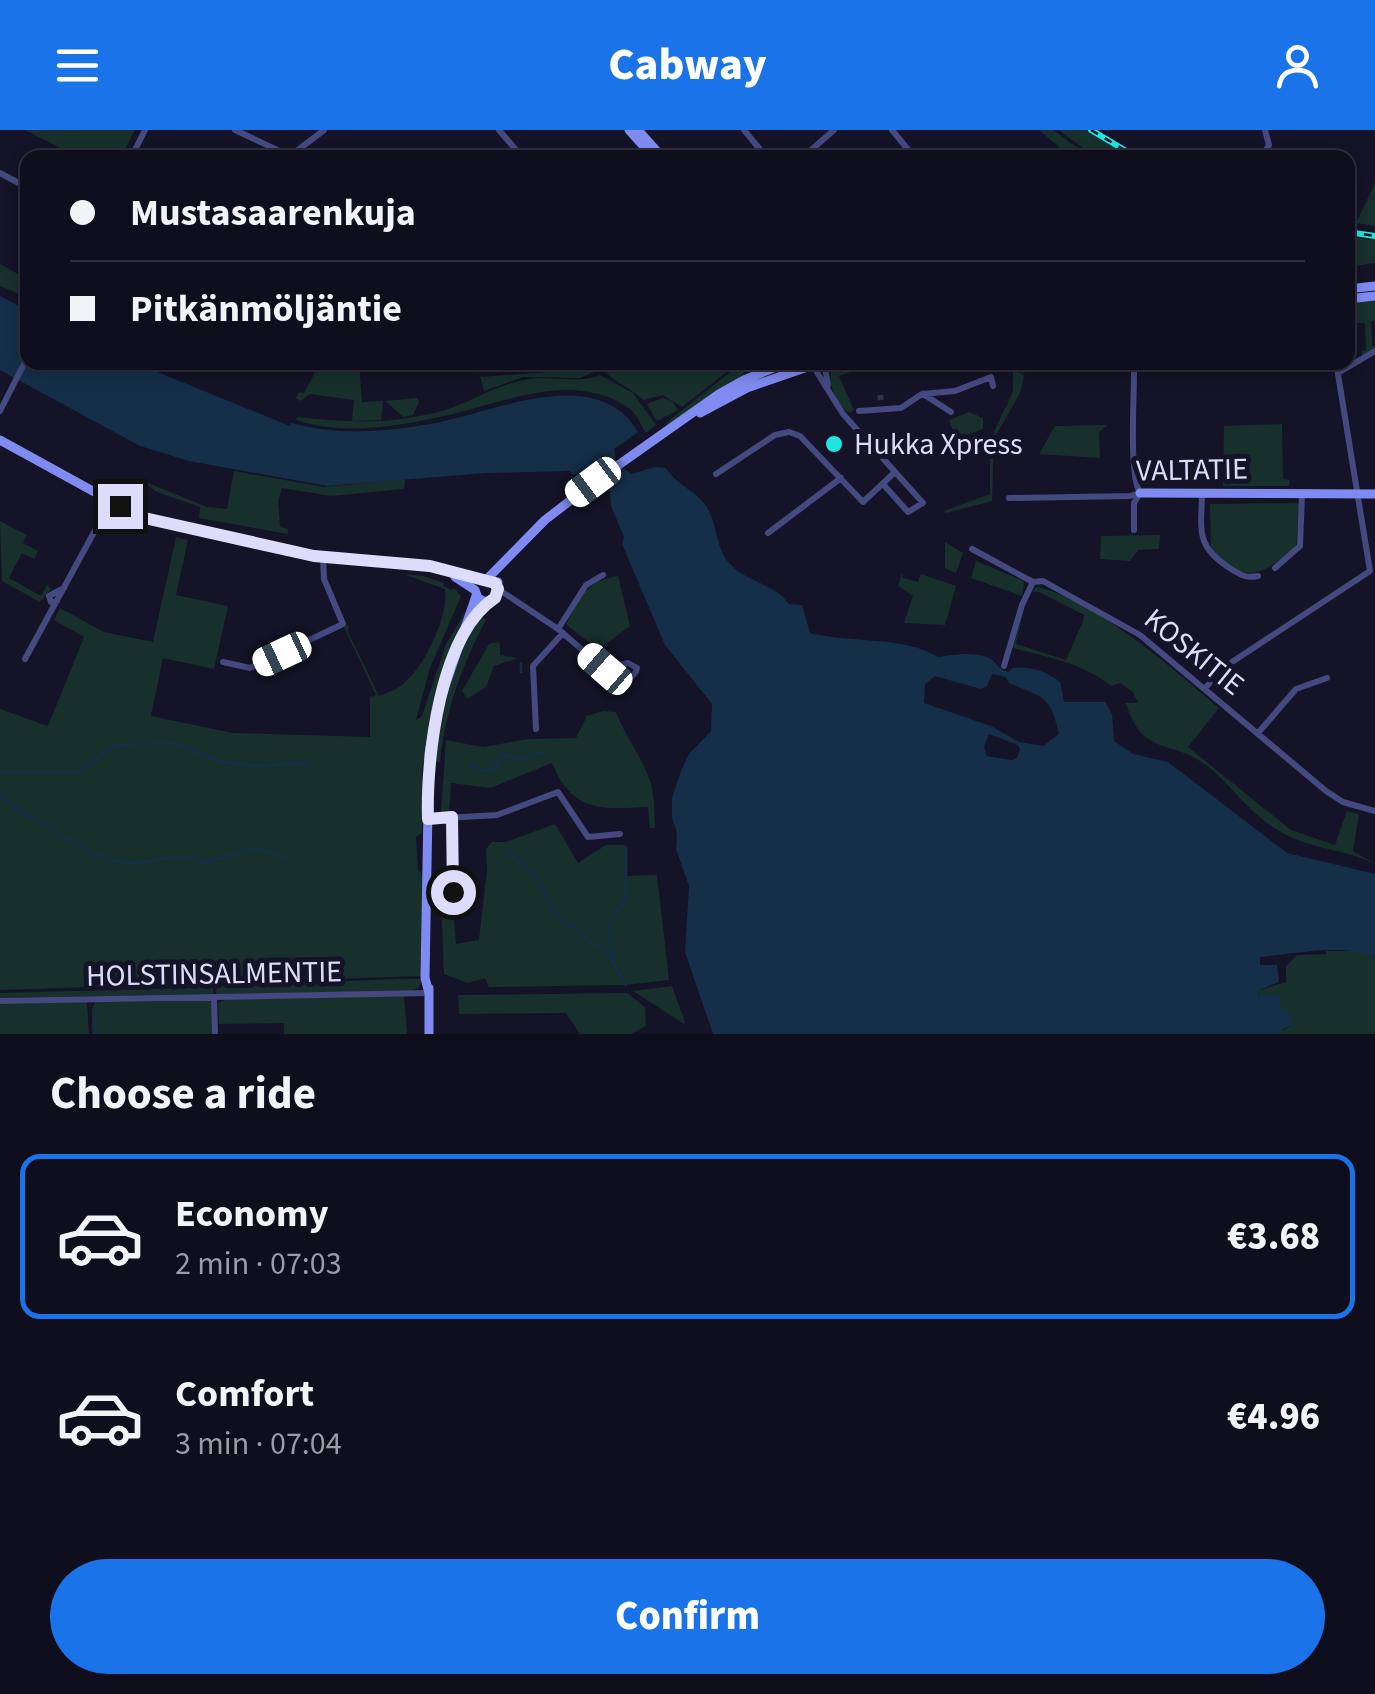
<!DOCTYPE html>
<meta charset="utf-8">
<style>
:root{--surface:#0f0e1d;--page:#1d1c2a;--text:#f1f3f6;--muted:#9b9ca4;--line:#2f2e3b;--accent:#1a73e8}
body{margin:0;font-family:"Source Sans 3",sans-serif;background:var(--page);color:var(--text);height:100vh;display:flex;flex-direction:column;font-size:38px;white-space:nowrap}
*{box-sizing:border-box;margin:0}
p{font-size:32px;color:var(--muted)}
.icon{flex:none;width:55px;height:55px;fill:none;stroke:currentColor;stroke-width:2;stroke-linecap:round;stroke-linejoin:round}
.map{position:relative;height:904px;overflow:hidden}
.details{display:flex;flex-direction:column;background:var(--surface);flex:1}
.details>*{flex:none}
.guide{position:absolute;left:20px;top:20px;width:1335px;height:220px;border-radius:20px;box-shadow:0 5px 15px #0003,0 0 0 2px var(--line);display:grid;align-content:center;height:220px;padding:0 50px;background:var(--surface)}
.end{position:absolute;width:45px;height:45px;margin:-22px;border:12px solid #ddddfb;background:#111;box-shadow:0 0 0 5px #111}
.from{border-radius:50%}
.car{position:absolute;width:30px;height:60px;margin:-30px -15px;border-radius:12px;box-shadow:0 0 8px 2px #0007;background:linear-gradient(#fff 24%,#345 0 40%,#fff 0 76%,#345 0 86%,#fff 0)}
.guide b{display:flex;align-items:center;gap:35px;height:95px;font-size:38px}
.guide b+b{border-top:2px solid var(--line)}
.guide i{width:25px;height:25px;background:var(--text)}
ul{padding:0;list-style:none}
li{display:flex;align-items:center;gap:30px;height:165px;margin:0 20px 15px;padding:0 30px;border:5px solid transparent;border-radius:20px}
li div{flex:1}
li b{display:block;font-size:38px}
li em{font-style:normal;font-weight:800}
li.on{border-color:var(--accent)}
li>.icon{width:90px;height:90px;stroke-width:1.5}
h2{padding:0 50px;font-size:45px;line-height:120px}
.primary-button{display:flex;gap:20px;margin-top:auto;padding:20px 50px}
.primary-button a{flex:1;height:115px;border-radius:60px;background:var(--accent);color:#fff;font-size:40px;font-weight:800;line-height:115px;text-align:center}
header{display:flex;justify-content:space-between;align-items:center;height:130px;padding:0 50px;background:var(--accent);color:#fff;font-size:45px;font-weight:800}
.map>svg:first-child{display:block}
</style>
<header><svg class="icon" aria-label="menu" viewBox="0 0 24 24"><path d="M4 6h16M4 12h16M4 18h16"/></svg>Cabway<svg class="icon" aria-label="person" viewBox="0 0 24 24"><circle cx="12" cy="8" r="4"/><path d="M4 21q1-7 8-7t8 7"/></svg></header>
<div class="map">
<svg width="1375" height="904" viewBox="0 0 1375 904">
<rect width="100%" height="100%" fill="#141327"/>
<path fill="#17302c" d="M25,0H135L121,27H79Z
M1039,0H1053L1090,27H1071Z
M1059,0H1086L1131,27H1095Z
M1375,53V96L1356,93Z
M1348,107L1375,110V133L1348,137Z
M0,134L27,149V167L0,156Z
M1375,170V190L1371,192L1372,215L1375,217L1362,226V221L1366,220L1365,193H1351V228L1356,229L1345,234L1348,176L1349,173Z
M644,232H738V233L682,277L663,265L643,270C629,256 608,250 598,233L607,236Z
M320,233H359L362,272L383,271L381,290L352,291L354,270L310,264L301,271L296,268L299,262L304,263Z
M477,233L481,247L576,240V233H594L598,240L580,248L523,247L484,261Z
M845,233H929L857,240L839,246L854,280L850,283C836,276 827,252 832,238Z
M1013,233H1026L1024,243L1018,242L1024,245L1021,261L994,309L992,371L946,383L917,354L944,381L990,364V310L1013,262Z
M738,236L744,243L738,249L668,297L666,294L671,289Z
M600,245L633,263L656,295L646,303C641,295 636,283 629,278C573,240 506,272 449,285C399,296 345,306 296,290L297,287C350,293 399,295 451,278C476,269 498,255 524,250C550,244 575,255 600,245Z
M417,268L419,272L413,285L403,287L385,271Z
M663,268L672,271L678,280L657,291L647,274Z
M969,282L983,288V299L956,309L949,290Z
M1282,294L1283,349L1290,350L1289,356H1223L1224,296Z
M1107,295L1099,302L1100,328L1039,324L1055,296Z
M234,341L324,357L405,349L404,359L331,366L282,358L278,371L280,397L288,399V404L199,388L200,377L157,362L138,349L207,377L227,379Z
M1299,373L1296,416C1264,444 1245,457 1211,420L1210,374Z
M0,391L27,405L23,413L38,421L34,429L22,423L9,448L41,466L47,455L51,459L40,472L2,451Z
M1160,405L1159,419L1138,420L1130,431L1100,429L1101,406Z
M176,407L188,410L176,465L228,476L214,539L163,528L151,586L233,603L370,607V567L376,565L344,497L349,495L348,502L379,566C386,563 396,560 402,555C424,538 449,486 445,459L403,444L423,446L444,453L443,456L452,460L454,458L461,466L430,538L416,590L422,586L446,514L467,479L469,481L445,539L429,600L422,642V703L416,707L418,741L421,742L424,756L423,846L0,860V579L48,596L84,507L54,490L60,478L104,502L153,512Z
M945,412L963,423L956,443L945,438Z
M976,431L1024,451L1022,466L971,448Z
M902,443L903,448L918,452L921,444L956,456L945,495L904,493L913,466L898,456Z
M618,446L630,496L598,520L566,494C582,466 584,452 618,446Z
M1037,457C1097,471 1172,538 1219,578L1188,617L1291,700L1335,715L1347,681L1359,684L1353,721L1375,734C1345,719 1310,719 1281,702C1247,683 1229,650 1200,631C1183,619 1160,619 1144,606C1135,599 1130,583 1125,573H1138L1133,562L1120,553L1111,556C1083,533 1047,527 1013,518L1024,480L1016,514L1066,530L1083,491L1084,485L1039,462H1032Z
M480,485L486,490C462,535 445,582 440,632H436C429,592 456,517 480,485Z
M497,512L500,513V525L518,528L494,536L486,557L467,569L462,561L489,514Z
M603,581L616,582C625,606 640,624 649,648C655,663 654,682 655,698H650L648,677C600,679 573,683 552,633L490,658L451,653L449,683L441,682L446,610L483,617L528,609L576,608L587,586Z
M555,694L578,733L606,715H625L626,746L657,745L669,850L626,855L489,857L485,848L467,853L444,844L441,770L452,768L456,814L479,810L487,740L486,719L492,712H506Z
M1326,821H1360L1375,827V904H1280L1279,902L1292,895V886L1258,866L1259,860L1286,852V836L1297,825L1326,824Z
M398,849H423L418,858L411,861L216,864L217,856Z
M672,856L685,892L684,894L633,861Z
M213,857V864L0,868V863Z
M627,863L645,877L646,896L631,904H580L566,883L459,884L458,865Z
M404,866L407,904H284V893L219,894L218,873L226,869Z
M207,869L213,873L214,904H92V879L95,872Z
M87,872L89,904H0V874Z"/>
<path fill="#152f49" fill-rule="evenodd" d="M0,166L27,180L28,232L135,233L290,296L291,293C338,306 382,302 430,294C490,284 596,231 638,302L614,319L616,332L631,344L655,337L666,338C675,354 695,360 706,376C718,394 715,418 730,434C747,452 775,454 789,474L802,475L810,503C849,513 905,506 938,527C952,525 975,521 989,528C998,533 997,540 1009,542L1012,538C1030,536 1046,541 1060,552L1064,572H1105L1112,584L1114,611L1133,624L1168,632L1287,723L1375,744V827C1339,813 1297,824 1260,827V835H1277L1279,852L1259,860L1258,866L1280,864L1279,874L1292,885V895L1283,899L1280,904H713L685,822L689,756L676,719L677,703L672,687V668L681,641L689,624L711,601L712,574L665,515L622,414L624,407L611,376L609,353L595,336L574,345L569,341L486,343L327,356L189,331L140,316L0,240ZM992,544L1006,547L1009,553C1044,568 1050,565 1059,604L1043,616L1019,612L991,596L924,573L925,554L935,546L981,559L987,556ZM989,604L1018,615L1020,619L1017,628L1012,630L987,626L984,617Z"/>
<g fill="none" stroke-linecap="round" stroke-linejoin="round">
<path stroke="#152f49" stroke-width="2.5" d="M521,542V533
M471,634L484,642L495,638L502,624L523,630L535,623H543
M0,642H78L116,615L173,613L221,632L254,636L309,633
M0,663L17,680L53,700
M57,703C79,715 104,732 129,733C160,734 174,718 206,733L253,718L288,727
M508,722L535,745L558,787L576,799L590,813L604,818L626,855
M613,832L610,793L626,768V717
M96,883V904"/>
<path stroke="#323147" stroke-width="6" stroke-dasharray="6 3" stroke-linecap="butt" d="M880,265L881,270"/>
<path stroke="#444980" stroke-width="6" d="M235,0L290,26L324,0
M499,0L523,28
M744,0L767,28
M892,0L915,28
M131,28L145,0
M802,28L834,0
M1261,28L1269,15L1265,0
M0,43L28,58
M824,232L828,255
M1134,232C1135,261 1128,342 1140,363L1134,373V400
M813,236L843,284L923,373L908,382L883,354
M1338,243L1375,221
M923,264L951,282
M0,281L28,226
M859,281L901,278L922,264L955,261L991,247L993,256
M716,344L775,305L789,302L800,306L863,372L895,342
M1202,365C1201,400 1196,416 1228,437C1239,444 1246,449 1258,446
M1009,368L1130,366L1139,363
M768,403L841,348
M972,419L1033,452L1043,451L1140,505L1326,661L1343,672L1375,681
M1275,438L1300,416L1302,364
M498,459L558,499L615,548C624,552 635,548 637,538L628,533L605,539
M57,471L51,472L49,466L64,458
M558,499L586,455L603,445
M25,529L111,371
M223,532L250,538L343,494L324,449L323,427
M1004,536L1022,475L1033,452
M1205,558L1226,536L1370,441L1336,232
M536,599L533,536L563,503
M1258,603L1296,559L1327,548
M452,687L453,762
M428,689L497,685L558,662L588,707L620,704
M214,867L215,904
M0,871L429,863"/>
<path stroke="#7f8bf0" stroke-width="9" d="M629,0L654,28
M638,0L663,28
M1348,159L1375,156
M1348,169L1375,166
M700,283L747,258L822,232
M0,310L140,387L313,426L431,436L468,447L490,450L497,456
M1140,363L1375,364
M455,447L475,460L478,468L485,472L495,468L498,452
M487,449L545,390L593,353L719,264L744,250L788,232
M429,858V904
M429,863L425,848L429,623L438,577L476,466"/>
<g stroke="#1fe5df" stroke-width="6">
<path id="rail" d="M1091,0L1138,28
M1348,102L1375,106"/>
</g>
<use href="#rail" stroke="#141327" stroke-width="2.5" stroke-dasharray="8" stroke-linecap="butt"/>
</g>
<g fill="none" stroke-linecap="round" stroke-linejoin="round">
<path stroke="#ddddfb" stroke-width="12" d="M120,376L140,387L314,426L430,436L495,453L498,459L495,468C440,503 426,628 428,689L452,687L453,762"/>
</g>
<circle fill="#1fe5df" stroke="#141327" stroke-width="4" cx="834" cy="314" r="10"/>
<g text-anchor="middle" dominant-baseline="central" stroke-width="10" stroke-linejoin="round" paint-order="stroke">
<g font-size="30" fill="#ddddfb" stroke="#141327" text-anchor="start">
<text x="854" y="314">Hukka Xpress</text>
</g>
<g font-size="30" fill="#ddddfb" stroke="#141327">
<text transform="translate(1192 340) rotate(-1)">VALTATIE</text>
<text transform="translate(1194 522) rotate(39)">KOSKITIE</text>
<text transform="translate(214 844) rotate(-1)">HOLSTINSALMENTIE</text>
</g>
</g>
</svg>
<i class="end from" style="left:453px;top:762px"></i>
<i class="end" style="left:120px;top:376px"></i>
<i class="car" style="left:593px;top:352px;rotate:233deg"></i>
<i class="car" style="left:282px;top:524px;rotate:245deg"></i>
<i class="car" style="left:605px;top:539px;rotate:311deg"></i>
<div class="guide">
<b><i class="from"></i>Mustasaarenkuja</b>
<b><i></i>Pitkänmöljäntie</b>
</div>
</div>
<section class="details">
<h2>Choose a ride</h2>
<ul>
<li class="on"><svg class="icon" aria-label="car" viewBox="0 0 24 24"><path d="M5 17H2v-5l4-1 3-4h7l3 4 3 1v5h-3M9 17h6M6 11h13"/><circle cx="7" cy="17" r="2"/><circle cx="17" cy="17" r="2"/></svg><div><b>Economy</b><p>2 min · 07:03</p></div><em>€3.68</em></li>
<li><svg class="icon" aria-label="car" viewBox="0 0 24 24"><path d="M5 17H2v-5l4-1 3-4h7l3 4 3 1v5h-3M9 17h6M6 11h13"/><circle cx="7" cy="17" r="2"/><circle cx="17" cy="17" r="2"/></svg><div><b>Comfort</b><p>3 min · 07:04</p></div><em>€4.96</em></li>
</ul>
<div class="primary-button"><a>Confirm</a></div>
</section>
